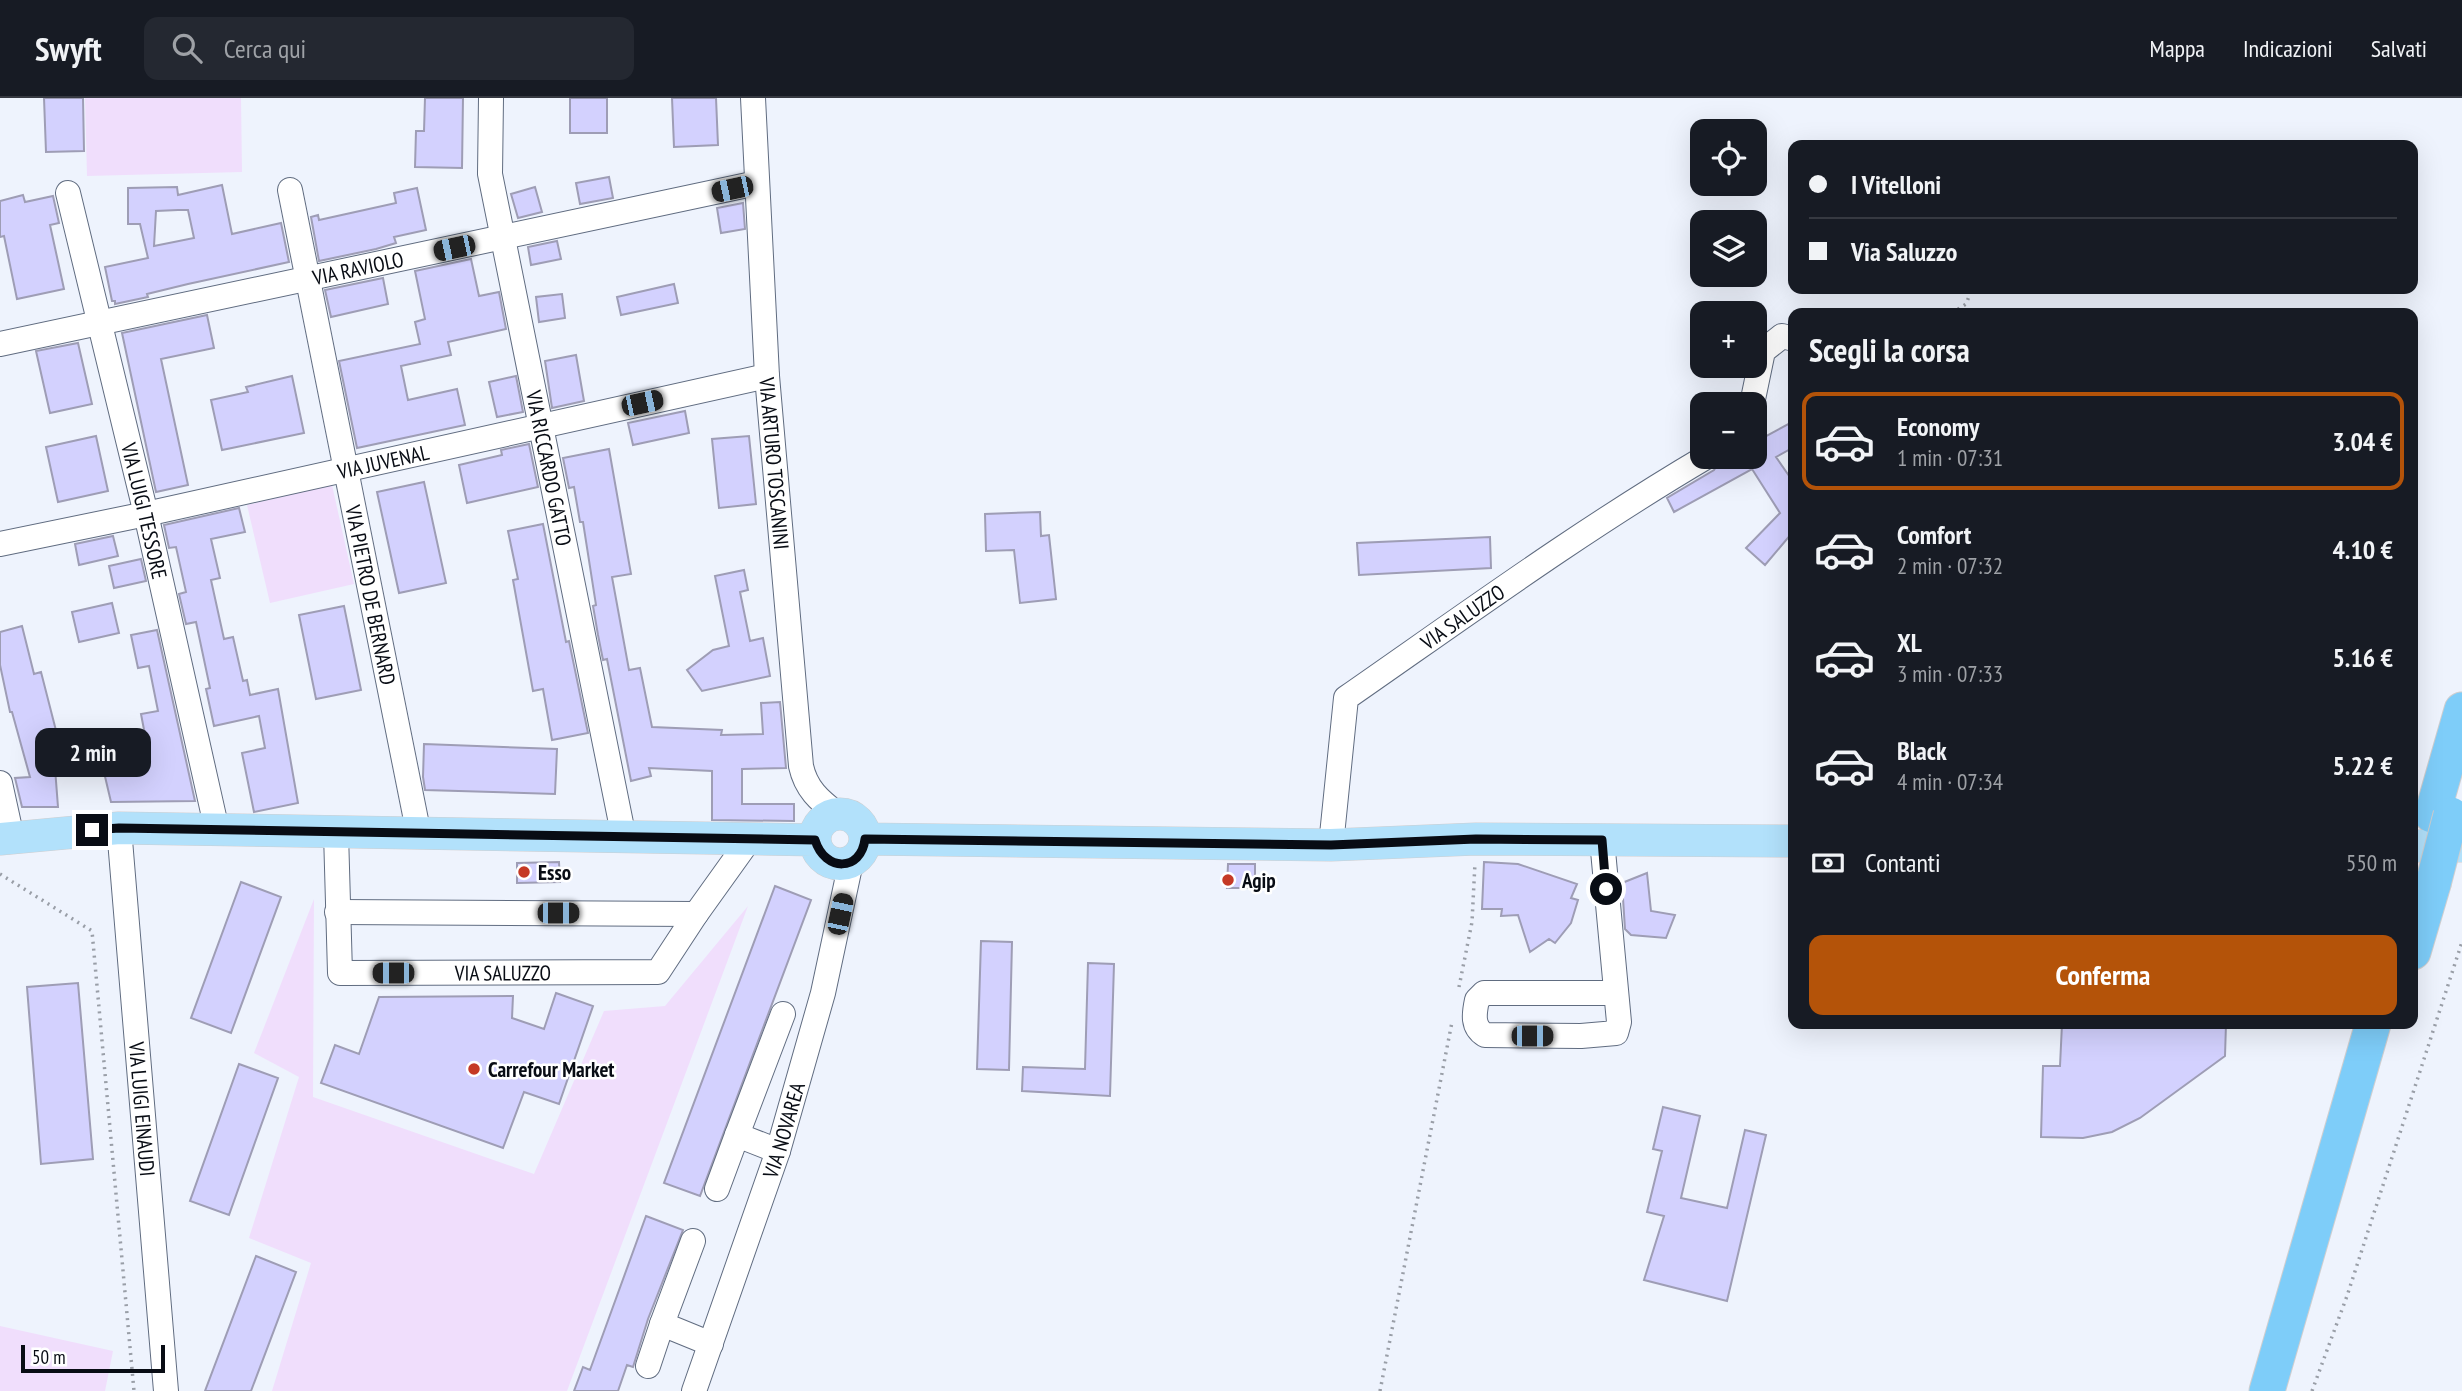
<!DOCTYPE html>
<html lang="it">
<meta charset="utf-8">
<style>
:root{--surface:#171b24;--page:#242831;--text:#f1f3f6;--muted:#9ea1a6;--line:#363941;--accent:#b45309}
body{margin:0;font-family:"PT Sans Narrow",sans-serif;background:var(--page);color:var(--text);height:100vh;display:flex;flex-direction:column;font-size:26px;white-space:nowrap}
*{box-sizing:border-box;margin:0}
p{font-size:23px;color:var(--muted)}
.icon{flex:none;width:38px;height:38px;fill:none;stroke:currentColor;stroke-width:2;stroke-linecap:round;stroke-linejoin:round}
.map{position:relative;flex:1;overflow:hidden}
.details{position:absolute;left:1788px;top:210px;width:630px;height:721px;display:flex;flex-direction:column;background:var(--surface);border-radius:14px;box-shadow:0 7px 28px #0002}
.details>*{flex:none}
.hud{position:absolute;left:1788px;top:42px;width:630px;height:154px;border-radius:14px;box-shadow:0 7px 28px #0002;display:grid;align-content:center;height:154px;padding:0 21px;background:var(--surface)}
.fabs{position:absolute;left:1690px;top:21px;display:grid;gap:14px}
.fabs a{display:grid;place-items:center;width:77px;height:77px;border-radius:14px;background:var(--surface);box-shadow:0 7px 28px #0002;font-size:35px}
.scale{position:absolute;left:21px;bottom:18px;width:144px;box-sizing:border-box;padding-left:7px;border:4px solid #080c14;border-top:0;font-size:19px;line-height:24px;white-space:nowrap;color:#080c14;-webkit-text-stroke:5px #fff;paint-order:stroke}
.end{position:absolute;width:32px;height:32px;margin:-16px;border:9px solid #080c14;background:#fff;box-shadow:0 0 0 4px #fff}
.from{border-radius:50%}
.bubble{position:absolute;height:49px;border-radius:14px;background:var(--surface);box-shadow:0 7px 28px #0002;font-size:23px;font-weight:800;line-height:49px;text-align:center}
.car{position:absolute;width:21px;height:42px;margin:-21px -10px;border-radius:9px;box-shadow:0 0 5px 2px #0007;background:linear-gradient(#222 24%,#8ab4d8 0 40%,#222 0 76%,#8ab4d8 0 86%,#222 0)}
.hud b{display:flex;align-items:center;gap:24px;height:66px;font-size:26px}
.hud b+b{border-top:2px solid var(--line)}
.hud i{width:18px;height:18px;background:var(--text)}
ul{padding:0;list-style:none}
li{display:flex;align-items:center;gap:21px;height:98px;margin:0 14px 10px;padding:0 7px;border:4px solid transparent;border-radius:14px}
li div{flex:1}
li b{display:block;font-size:26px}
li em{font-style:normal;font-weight:800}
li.current{border-color:var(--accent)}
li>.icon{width:63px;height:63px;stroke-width:1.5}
h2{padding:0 21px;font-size:32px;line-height:84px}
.pay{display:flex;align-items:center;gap:18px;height:77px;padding:0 21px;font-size:26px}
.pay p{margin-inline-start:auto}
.button{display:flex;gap:14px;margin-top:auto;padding:14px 21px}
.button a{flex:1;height:80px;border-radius:14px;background:var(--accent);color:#fff;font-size:28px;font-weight:800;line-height:80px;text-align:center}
header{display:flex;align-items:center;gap:42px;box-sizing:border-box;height:98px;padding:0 35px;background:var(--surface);border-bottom:2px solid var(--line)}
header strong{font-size:33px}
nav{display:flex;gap:38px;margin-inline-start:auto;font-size:24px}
.search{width:490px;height:63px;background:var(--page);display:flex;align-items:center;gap:18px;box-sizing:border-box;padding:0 24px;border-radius:14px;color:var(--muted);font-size:26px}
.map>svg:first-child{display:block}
</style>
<header>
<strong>Swyft</strong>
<div class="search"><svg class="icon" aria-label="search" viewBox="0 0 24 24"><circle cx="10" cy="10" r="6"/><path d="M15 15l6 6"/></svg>Cerca qui</div>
<nav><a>Mappa</a><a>Indicazioni</a><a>Salvati</a></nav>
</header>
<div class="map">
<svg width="2462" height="1293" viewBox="0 0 2462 1293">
<rect width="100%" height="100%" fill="#eef3fd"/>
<path fill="#f0defc" d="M85,0H241L242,74L87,78Z
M332,387L354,486L270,505L247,407Z
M314,801L313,999L534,1076L604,913L665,908L748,808L567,1293H272L311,1165L249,1140L299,979L254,955Z
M0,1228L113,1253L105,1293H0Z"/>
<path fill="#d3d1fe" stroke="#9e9db5" stroke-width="2" fill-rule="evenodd" d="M44,0H83L84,53L46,54Z
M425,0H463L462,70L415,69L416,33H424Z
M570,0H607V35H570Z
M672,0H716L718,47L674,49Z
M609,79L613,100L580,106L576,85Z
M222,87L232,136L281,125L289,164L188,186L147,196L148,199L115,206V203H112L105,169L148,160L140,126H128V90L177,89L178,97ZM178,112H188L194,140L154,148L156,113Z
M535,89L542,114L518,120L511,96Z
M417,90L426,132L394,139L396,145L376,151L319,163L311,119L318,117L319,122L396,105L394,95Z
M23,97L25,104L53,98L59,125L50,127L64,191L17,201L4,138L0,139V103Z
M743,105L745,131L721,135L717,110Z
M557,143L561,161L531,167L528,149Z
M471,161L479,198L499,194L506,231L448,244L451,257L401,268L408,302L457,291L465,327L357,350L339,263L420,246L415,224L425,221L415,173Z
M383,180L388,206L331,219L325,192Z
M674,186L678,205L621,217L617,199Z
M562,196L565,220L539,224L536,199Z
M207,217L214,250L161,261L188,387L156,394L122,235Z
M78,245L92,306L50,315L36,253Z
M576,257L584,303L552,310L545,263Z
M292,278L304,335L222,352L211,302L248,294L246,289Z
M516,278L523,314L497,319L489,284Z
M685,313L689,335L633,347L628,325Z
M1794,323V349L1776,359L1794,385V437L1792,435L1765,467L1746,450L1780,415L1752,371L1674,414L1667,400L1714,372L1720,363L1728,359H1755V344Z
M96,338L108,393L58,404L46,349Z
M749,338L756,406L719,410L712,341Z
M529,346L538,389L467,405L459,367L502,357L501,352Z
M609,351L631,476L612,479L629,572L640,570L652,629L722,632L721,637L763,636L761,605L780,604L786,670L742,671V706H794V723L712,722V673L649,670L651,678L631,683L607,561L603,562L598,537L593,508L596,507L583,424H580L574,389L569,390L563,360Z
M424,384L446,485L399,495L377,394Z
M239,410L245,434L211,441L220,480L211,482L224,541L233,539L243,583L247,582L250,597L278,591L298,705L254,714L242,655L265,650L259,618L214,628L206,591L210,590L196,524L186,526L179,496L186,494L176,449L169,450L164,427Z
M1040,414L1041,438L1049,437L1056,501L1020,505L1014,452L986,453L985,416Z
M543,426L566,544L569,543L588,635L552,642L543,591L533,593L513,482L518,481L508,433Z
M113,438L118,458L79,467L75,446Z
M1490,439L1491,470L1359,477L1357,445Z
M141,461L146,483L114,490L109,468Z
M744,472L748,492L740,494L750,543L763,540L770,578L702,593L687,572L713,552L729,548L715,478Z
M112,505L119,535L79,544L72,514Z
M344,508L361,592L316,601L299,517Z
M22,528L34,576L41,574L62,656L54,657L58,709H22L15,680L30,679L12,614H10L0,567V534Z
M157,532L195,703L111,704L103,670L150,663L141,616L158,613L149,568L138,570L131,537Z
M424,646L557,651L555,696L425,692L423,679Z
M559,764L560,784L517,785V765Z
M1484,764L1518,766L1577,786L1571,800L1578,802L1571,825L1555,845L1549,841L1530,854L1518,817L1501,818L1502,811H1482Z
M1228,766H1255V790H1227Z
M1647,775L1651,813L1675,817L1666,840L1631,837L1625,831L1622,785Z
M241,784L281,799L231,935L191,920Z
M775,788L811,802L700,1098L664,1085Z
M981,843L1012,844L1009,972L977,971Z
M1088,865L1114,866L1110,998L1022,993L1023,969L1085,971Z
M78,885L93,1061L41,1066L27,889Z
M556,895L593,908L559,1006L524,994L503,1050L321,985L335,947L359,956L379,899L513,898L512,920L544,931Z
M2062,926H2226L2225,958L2140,1020L2112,1034L2083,1040L2041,1039L2043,968H2060Z
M239,966L278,980L229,1117L190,1103Z
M1663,1009L1700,1018L1681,1100L1727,1110L1745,1032L1766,1037L1727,1203L1644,1182L1664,1118L1647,1114L1662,1053L1653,1051Z
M646,1118L683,1132L648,1221L633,1269L627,1267L618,1293H574L583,1269L590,1272Z
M256,1158L296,1174L251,1293H205Z"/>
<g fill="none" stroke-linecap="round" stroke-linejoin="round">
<g stroke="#606c80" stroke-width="26">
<g id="minor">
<path id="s1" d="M491,0L490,76L624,740"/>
<path id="s2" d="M753,0L767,278L801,668C806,691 819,702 837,716"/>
<path id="s3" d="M290,92L419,737"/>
<path id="s4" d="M68,95L146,416L217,732"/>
<path id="s5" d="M0,246L757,85"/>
<path d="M1752,306L1763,253L1782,238L1794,241"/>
<path id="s6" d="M0,446L146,416L767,278"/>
<path d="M0,685L12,740"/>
<path id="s7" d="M119,730L166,1293"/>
<path id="s8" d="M336,735L340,875L658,874L696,816L749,742"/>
<path d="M1602,742L1619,924L1616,935L1581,938L1485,937C1472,929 1474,916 1477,902L1484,895H1616"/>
<path id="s9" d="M1331,747L1346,600C1464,518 1582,432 1706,359"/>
<path d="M337,814L696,816"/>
<path d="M737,1037L783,916"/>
<path d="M717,1091L737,1037L778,1053"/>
<path d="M693,1143L662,1226L711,1246"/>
<path d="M648,1268L662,1226"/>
<path id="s10" d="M694,1293L778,1053L823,895L851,764"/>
</g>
</g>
<g stroke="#ceced0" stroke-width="33">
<path id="major" d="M815 741a25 25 0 1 1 50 0a25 25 0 1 1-50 0Z
M0,741L119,730L815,742
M865,741L1331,747L1476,741L1794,743
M2413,748H2462"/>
</g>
<g stroke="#ceced0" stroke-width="37">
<path id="highway" d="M2432,717L2462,612
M2413,854L2433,786
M2267,1293L2373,926"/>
</g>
<path stroke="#999ea7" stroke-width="3.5" stroke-dasharray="2 5" stroke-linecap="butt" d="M1952,215L1966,206L1972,191
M0,776L92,833L134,1293
M1459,889L1472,824L1475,765
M1380,1293L1452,924
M2312,1293L2347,1198L2462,844"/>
<use href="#minor" stroke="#fff" stroke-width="24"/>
<use href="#major" stroke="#b2e1fb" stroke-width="32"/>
<use href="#highway" stroke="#7ecdf9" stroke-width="35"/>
<g stroke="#ceced0" stroke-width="37" stroke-linecap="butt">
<path id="highway-bridge" d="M2433,786L2451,717"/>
</g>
<use href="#highway-bridge" stroke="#7ecdf9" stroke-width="35"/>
</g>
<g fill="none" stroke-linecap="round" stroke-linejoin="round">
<path stroke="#080c14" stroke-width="9" d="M92,732L119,730L815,742C825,774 861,774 865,741L1331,747L1476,741L1602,742L1606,791"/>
</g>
<g fill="#c53925" stroke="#fff" stroke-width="2.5">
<circle cx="524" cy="774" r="7"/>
<circle cx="1228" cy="782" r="7"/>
<circle cx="474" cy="971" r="7"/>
</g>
<g text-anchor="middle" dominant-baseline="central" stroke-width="5" stroke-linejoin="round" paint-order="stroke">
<g font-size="21" fill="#080c14" stroke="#fff">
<text stroke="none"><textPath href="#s5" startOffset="366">VIA RAVIOLO</textPath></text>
<text stroke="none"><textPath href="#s6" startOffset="392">VIA JUVENAL</textPath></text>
<text stroke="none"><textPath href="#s2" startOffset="366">VIA ARTURO TOSCANINI</textPath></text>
<text stroke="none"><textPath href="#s1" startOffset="376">VIA RICCARDO GATTO</textPath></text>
<text stroke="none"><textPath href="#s4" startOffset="327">VIA LUIGI TESSORE</textPath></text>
<text stroke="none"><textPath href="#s3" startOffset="413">VIA PIETRO DE BERNARD</textPath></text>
<text stroke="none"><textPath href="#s9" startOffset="290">VIA SALUZZO</textPath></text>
<text stroke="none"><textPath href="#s8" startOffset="303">VIA SALUZZO</textPath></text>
<text stroke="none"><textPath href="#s7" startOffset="282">VIA LUIGI EINAUDI</textPath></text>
<text stroke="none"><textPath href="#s10" startOffset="276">VIA NOVAREA</textPath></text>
</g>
<g font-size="21" font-weight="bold" fill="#080c14" stroke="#fff" text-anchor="start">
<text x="538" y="774">Esso</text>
<text x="1242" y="782">Agip</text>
<text x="488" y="971">Carrefour Market</text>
</g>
</g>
</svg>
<div class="fabs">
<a><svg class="icon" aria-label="locate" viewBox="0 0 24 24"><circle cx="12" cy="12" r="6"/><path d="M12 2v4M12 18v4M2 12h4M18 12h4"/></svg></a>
<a><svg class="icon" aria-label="layers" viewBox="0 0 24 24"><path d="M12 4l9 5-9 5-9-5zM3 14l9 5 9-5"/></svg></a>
<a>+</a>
<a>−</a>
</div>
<div class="scale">50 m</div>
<i class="end from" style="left:1606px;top:791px"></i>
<i class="end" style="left:92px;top:732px"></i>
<div class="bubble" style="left:35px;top:630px;width:116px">2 min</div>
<i class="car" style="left:732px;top:91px;rotate:258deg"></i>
<i class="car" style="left:454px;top:150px;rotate:258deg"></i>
<i class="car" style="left:642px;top:305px;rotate:78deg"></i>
<i class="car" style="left:558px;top:815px;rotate:90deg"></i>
<i class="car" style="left:840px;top:816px;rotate:12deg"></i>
<i class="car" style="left:393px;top:875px;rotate:270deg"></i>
<i class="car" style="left:1532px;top:938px;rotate:90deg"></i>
<div class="hud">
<b><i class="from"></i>I Vitelloni</b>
<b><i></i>Via Saluzzo</b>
</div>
<section class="details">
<h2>Scegli la corsa</h2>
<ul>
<li class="current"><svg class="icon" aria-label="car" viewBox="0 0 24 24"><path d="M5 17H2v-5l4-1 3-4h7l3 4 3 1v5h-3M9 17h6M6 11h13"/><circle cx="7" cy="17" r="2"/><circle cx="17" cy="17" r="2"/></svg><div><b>Economy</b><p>1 min · 07:31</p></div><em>3.04 €</em></li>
<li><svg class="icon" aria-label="car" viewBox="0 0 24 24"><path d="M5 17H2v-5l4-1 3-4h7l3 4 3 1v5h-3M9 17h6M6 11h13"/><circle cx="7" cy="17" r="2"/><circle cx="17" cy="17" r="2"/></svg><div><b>Comfort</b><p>2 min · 07:32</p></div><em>4.10 €</em></li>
<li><svg class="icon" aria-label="car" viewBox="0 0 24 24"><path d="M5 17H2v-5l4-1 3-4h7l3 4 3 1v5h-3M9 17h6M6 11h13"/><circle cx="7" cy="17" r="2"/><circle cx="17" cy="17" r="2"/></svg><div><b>XL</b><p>3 min · 07:33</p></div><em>5.16 €</em></li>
<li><svg class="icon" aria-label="car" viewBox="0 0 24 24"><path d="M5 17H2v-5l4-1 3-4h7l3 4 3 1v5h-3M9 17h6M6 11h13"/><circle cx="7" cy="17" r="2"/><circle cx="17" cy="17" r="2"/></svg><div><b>Black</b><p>4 min · 07:34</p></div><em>5.22 €</em></li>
</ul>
<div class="pay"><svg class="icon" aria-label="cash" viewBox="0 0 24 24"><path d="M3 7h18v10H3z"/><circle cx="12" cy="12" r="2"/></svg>Contanti<p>550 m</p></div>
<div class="button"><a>Conferma</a></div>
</section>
</div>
